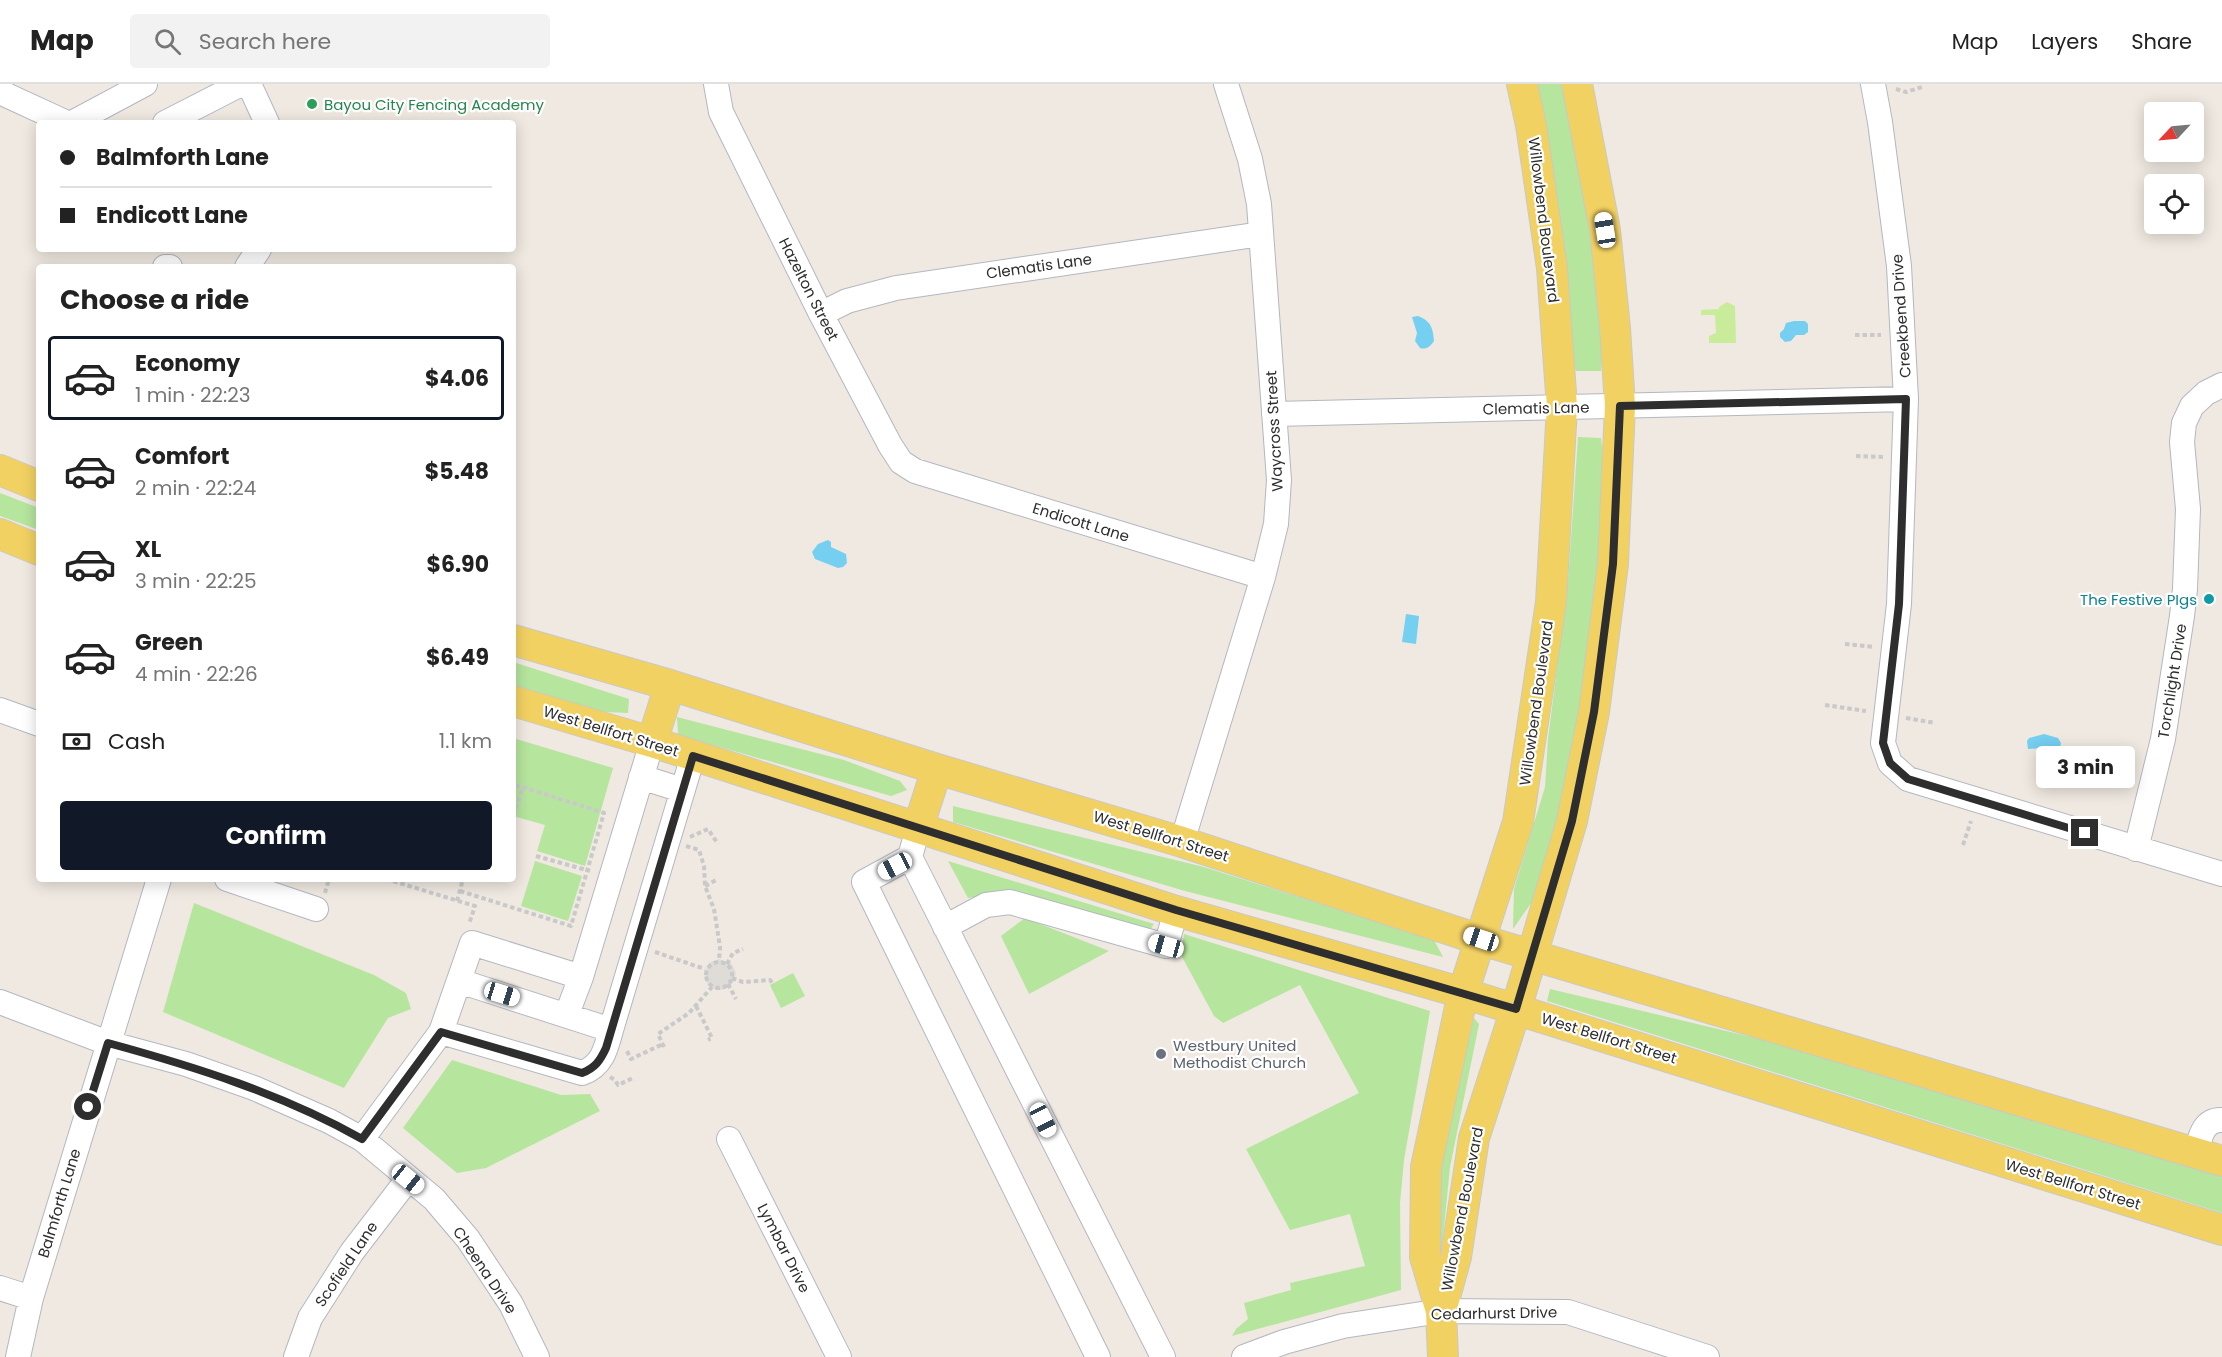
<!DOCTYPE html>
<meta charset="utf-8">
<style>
:root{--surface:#fff;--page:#f2f2f2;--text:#222;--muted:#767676;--line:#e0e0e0;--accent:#111827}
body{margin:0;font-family:Poppins,sans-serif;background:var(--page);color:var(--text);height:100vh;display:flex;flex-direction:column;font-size:22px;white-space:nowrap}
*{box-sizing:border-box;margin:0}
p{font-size:20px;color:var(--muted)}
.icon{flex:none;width:33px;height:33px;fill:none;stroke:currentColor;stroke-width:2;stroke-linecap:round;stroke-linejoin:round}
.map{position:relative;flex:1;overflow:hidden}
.side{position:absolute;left:36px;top:180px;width:480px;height:618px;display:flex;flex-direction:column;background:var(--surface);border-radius:6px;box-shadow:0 3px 15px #0003}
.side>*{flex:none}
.hud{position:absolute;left:36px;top:36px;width:480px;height:132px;border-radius:6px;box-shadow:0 3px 15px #0003;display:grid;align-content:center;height:132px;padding:0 24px;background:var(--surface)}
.needle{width:39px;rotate:244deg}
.buttons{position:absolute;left:2144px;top:18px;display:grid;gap:12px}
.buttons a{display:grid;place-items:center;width:60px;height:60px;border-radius:6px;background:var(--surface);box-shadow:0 3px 15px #0003;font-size:30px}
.end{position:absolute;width:27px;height:27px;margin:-14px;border:8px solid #2e2e2e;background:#fff;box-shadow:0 0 0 3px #fff}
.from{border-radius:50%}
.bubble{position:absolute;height:42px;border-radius:6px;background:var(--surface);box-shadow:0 3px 15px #0003;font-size:20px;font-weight:700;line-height:42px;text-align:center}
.car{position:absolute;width:18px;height:36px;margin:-18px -9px;border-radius:8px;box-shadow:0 0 4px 2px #0007;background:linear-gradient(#fff 24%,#345 0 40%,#fff 0 76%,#345 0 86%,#fff 0)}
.hud b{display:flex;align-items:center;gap:21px;height:57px;font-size:22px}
.hud b+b{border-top:2px solid var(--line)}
.hud i{width:15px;height:15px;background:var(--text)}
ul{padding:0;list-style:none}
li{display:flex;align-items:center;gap:18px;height:84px;margin:0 12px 9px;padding:0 12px;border:3px solid transparent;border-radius:6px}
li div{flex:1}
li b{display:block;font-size:22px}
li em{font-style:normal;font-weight:700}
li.on{border-color:var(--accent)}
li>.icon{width:54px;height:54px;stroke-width:1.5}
h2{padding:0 24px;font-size:27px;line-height:72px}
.pay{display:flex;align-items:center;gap:15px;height:66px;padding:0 24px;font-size:22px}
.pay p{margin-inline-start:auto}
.action{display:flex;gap:12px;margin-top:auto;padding:12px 24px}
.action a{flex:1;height:69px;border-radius:6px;background:var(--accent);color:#fff;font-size:24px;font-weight:700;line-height:69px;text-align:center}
header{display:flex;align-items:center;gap:36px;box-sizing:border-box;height:84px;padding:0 30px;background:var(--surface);border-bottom:2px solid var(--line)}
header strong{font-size:28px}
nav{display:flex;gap:33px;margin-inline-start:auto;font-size:21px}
.search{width:420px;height:54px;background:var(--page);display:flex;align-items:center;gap:15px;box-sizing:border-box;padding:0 21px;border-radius:6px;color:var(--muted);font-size:22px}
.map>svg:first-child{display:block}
</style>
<header>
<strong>Map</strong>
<div class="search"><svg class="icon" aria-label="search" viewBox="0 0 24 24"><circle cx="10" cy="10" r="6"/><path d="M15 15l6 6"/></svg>Search here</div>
<nav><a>Map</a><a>Layers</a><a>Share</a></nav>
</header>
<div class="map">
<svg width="2222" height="1273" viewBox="0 0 2222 1273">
<rect width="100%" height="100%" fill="#efe9e1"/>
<path fill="#b6e59e" d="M1533,0H1562L1588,127L1602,269L1601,287H1576L1571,275Z
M1578,353L1601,354L1604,382L1597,503L1578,656L1543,802L1513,845L1514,805L1545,703L1548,655L1568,498Z
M0,409L39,424V446L0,432Z
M513,578L629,615L628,629L584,627L513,603Z
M677,633L844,676L900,697L907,706L891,712L678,651Z
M513,654L613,684L585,782L537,767L545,741L513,732Z
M953,722L1204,783L1434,856L1443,873L1185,807L953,738Z
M535,777L582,792L568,837L521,822Z
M948,777L1154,840L1150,846L1011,808L968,814Z
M194,819L374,891L406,909L411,925L388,934L344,1004L163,928Z
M1025,834L1109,867L1029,910L1001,852Z
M1184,850L1430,927L1404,1076L1400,1119L1401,1206L1232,1252L1236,1245L1248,1235L1244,1219L1291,1206L1290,1199L1365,1182L1350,1130L1290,1146L1246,1065L1359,1009L1300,901L1223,939L1214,932L1181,871Z
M793,889L805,912L781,924L770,901Z
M1550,905L1836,973L2222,1091V1129L1547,917Z
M1474,934L1479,940L1450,1083L1439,1194L1438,1096L1459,958Z
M452,976L561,1011L590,1010L600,1027L486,1084L457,1089L403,1044Z"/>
<path fill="#c9ec9a" d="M1727,218L1735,222L1736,259H1709V252L1716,249L1715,231H1701V226L1719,225V223Z"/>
<path fill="#dfdcd8" d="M719,875L732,880L736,889L733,899L725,905L720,906L715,905L707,899L705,889L709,879Z"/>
<path fill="#75cff0" d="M1418,232C1431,237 1433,244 1434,257C1430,263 1426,266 1420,264L1415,257L1417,249L1412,233Z
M1794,237H1805L1808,240V248L1804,251H1796L1791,257L1785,258L1780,253V249L1784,245L1786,239Z
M828,456L831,458V463L846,470L847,479L843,483L838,484L815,475L812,468L818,460Z
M1406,530L1419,532L1416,560L1402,558Z
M2044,650L2058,654L2061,659L2060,664L2053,668L2043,664L2028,665L2027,657L2029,654Z"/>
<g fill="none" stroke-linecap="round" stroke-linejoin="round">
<g stroke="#b4b7c1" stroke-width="26">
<path id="minor" d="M249,0L267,39
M716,0L721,28L821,230L890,361L901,378L915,387L1263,493
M1873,0L1880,38L1899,182L1906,315L1899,520L1883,659L1890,679L1908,695L2222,790
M0,3L4,10L67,39
M72,39L145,0
M165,39L241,0
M165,183H170
M247,183L259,165
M821,230L847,217L896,204L1261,150
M1274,330L1906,315
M0,626L39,640
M641,693L682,706
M918,744L910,773L1163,1273
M1182,758L1263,493L1276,440L1279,396L1259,120L1250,75L1226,0
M2136,765L2163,655L2182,532L2185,505L2188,425L2182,358L2184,339L2192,322L2206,309L2222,301
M910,773L864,798L1098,1273
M227,795L316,825
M945,843L986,821L1010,818L1166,862L1176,827
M459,897L611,946L693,672
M0,918L108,959L186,980L254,1004L329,1037L362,1055L434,1115L468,1155L511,1220L537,1273
M567,930L581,893L652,658
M441,948L582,989C602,982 606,965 611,946
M362,1055L441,948L472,859L581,893
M729,1055L839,1273
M2196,1068C2200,1054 2203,1035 2222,1036
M0,1204L31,1214
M18,1273L31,1214L159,795
M296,1273L310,1234L352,1168L408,1095
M1244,1273L1284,1258L1343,1242L1441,1227L1568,1228L1707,1273"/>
</g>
<g stroke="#c9c9c9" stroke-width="32">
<path id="major" d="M0,386L39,402
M0,450L39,466
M513,556L670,601L937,685L1182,758L1481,856L2222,1077
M513,617L652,658L1176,827L1463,909L2222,1146
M652,658L670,601
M918,744L937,685
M1441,1227L1456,1173L1474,1054L1516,925L1572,737L1594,628L1613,480L1620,322L1615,244L1605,146L1577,0
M1443,1273L1441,1227L1425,1173L1426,1083L1463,909L1518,738L1551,518L1562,323L1552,184L1531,41L1522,0"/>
</g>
<path stroke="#c9c9c9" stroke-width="4" stroke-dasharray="4.5 3" stroke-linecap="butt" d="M1896,5L1906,8L1922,3
M1855,251H1881
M1856,372L1885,373
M1845,560L1874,563
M1825,621L1866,627
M1906,634L1935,639
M514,732L523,703
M690,753L708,745L718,760
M1963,761L1971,737
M686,762L699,766L704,782L705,802L714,825L720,863L719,877
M536,772L590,787
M386,795L475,822L469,840
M705,802L718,795
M460,807L571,842L604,729L513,700
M325,809L329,795
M457,817L463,795
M655,868L705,885
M706 891a13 13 0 1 1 26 0a13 13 0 1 1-26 0Z
M727,880L733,869L743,865
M732,894L743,898L770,896L774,901
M728,900L736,915
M696,922L712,954L708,956
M664,963L658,950L689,929L712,903
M627,967L631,975L663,960
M610,993L615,996L618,1001L633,994"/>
<use href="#minor" stroke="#fff" stroke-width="24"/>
<use href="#major" stroke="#f2d163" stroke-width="30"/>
</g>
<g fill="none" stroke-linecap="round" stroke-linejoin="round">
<path stroke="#2e2e2e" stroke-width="8" d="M88,1023L108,959C196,983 282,1010 362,1055L441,948L582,989C595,984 600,977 606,964L693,672L1176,826L1516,925L1572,737L1594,628L1613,480L1620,322L1906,315L1899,520L1883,659L1890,679L1908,695L2085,749"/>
</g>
<circle fill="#2e9e5b" stroke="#fff" stroke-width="2" cx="312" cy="20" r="6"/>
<circle fill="#0f9aa8" stroke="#fff" stroke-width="2" cx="2209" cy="515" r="6"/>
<circle fill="#6b7280" stroke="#fff" stroke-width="2" cx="1161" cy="970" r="6"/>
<g text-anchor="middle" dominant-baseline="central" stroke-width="4.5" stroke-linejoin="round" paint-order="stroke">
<g font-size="15" fill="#27864d" stroke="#fff" text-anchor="start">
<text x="324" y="20">Bayou City Fencing Academy</text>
</g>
<g font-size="15" fill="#2e2e2e" stroke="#fff">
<text transform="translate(1544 136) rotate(83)">Willowbend Boulevard</text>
<text transform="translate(1039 182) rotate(-8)">Clematis Lane</text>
<text transform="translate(809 205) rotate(63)">Hazelton Street</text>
<text transform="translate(1901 232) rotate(-94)">Creekbend Drive</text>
<text transform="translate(1536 324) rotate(-1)">Clematis Lane</text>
<text transform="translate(1274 347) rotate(-93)">Waycross Street</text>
<text transform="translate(1081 438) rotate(17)">Endicott Lane</text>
<text transform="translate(2172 597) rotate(-81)">Torchlight Drive</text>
<text transform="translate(1536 619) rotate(-82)">Willowbend Boulevard</text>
<text transform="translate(611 647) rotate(17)">West Bellfort Street</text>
<text transform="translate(1161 752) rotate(17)">West Bellfort Street</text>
<text transform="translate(1609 954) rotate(17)">West Bellfort Street</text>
<text transform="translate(2073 1100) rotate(17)">West Bellfort Street</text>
<text transform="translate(59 1119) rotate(-73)">Balmforth Lane</text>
<text transform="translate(1462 1125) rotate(-79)">Willowbend Boulevard</text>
<text transform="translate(784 1164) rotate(63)">Lymbar Drive</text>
<text transform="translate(346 1180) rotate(-56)">Scofield Lane</text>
<text transform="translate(485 1186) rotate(56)">Cheena Drive</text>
<text transform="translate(1494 1229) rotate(-1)">Cedarhurst Drive</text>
</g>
<g font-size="15" fill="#0d838f" stroke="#fff" text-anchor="end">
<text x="2197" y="515">The Festive PIgs</text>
</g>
<g font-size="15" fill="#5b616d" stroke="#fff" text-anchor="start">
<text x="1173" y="961">Westbury United<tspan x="1173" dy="17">Methodist Church</tspan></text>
</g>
</g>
</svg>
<div class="buttons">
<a><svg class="needle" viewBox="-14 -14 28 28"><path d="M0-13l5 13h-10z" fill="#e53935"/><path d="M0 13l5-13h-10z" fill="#767676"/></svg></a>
<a><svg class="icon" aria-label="locate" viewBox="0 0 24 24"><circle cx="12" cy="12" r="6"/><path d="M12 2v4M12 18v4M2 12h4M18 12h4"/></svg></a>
</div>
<i class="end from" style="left:88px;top:1023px"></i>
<i class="end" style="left:2085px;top:749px"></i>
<div class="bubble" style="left:2036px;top:662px;width:99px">3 min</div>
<i class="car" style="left:1605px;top:146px;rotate:351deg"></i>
<i class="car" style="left:895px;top:782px;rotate:242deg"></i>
<i class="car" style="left:1481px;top:855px;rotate:288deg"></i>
<i class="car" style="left:1166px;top:862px;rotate:286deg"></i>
<i class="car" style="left:502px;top:910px;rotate:107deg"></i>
<i class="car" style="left:1043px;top:1036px;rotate:153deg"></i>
<i class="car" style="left:408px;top:1095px;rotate:129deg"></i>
<div class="hud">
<b><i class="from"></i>Balmforth Lane</b>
<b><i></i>Endicott Lane</b>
</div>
<section class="side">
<h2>Choose a ride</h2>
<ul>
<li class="on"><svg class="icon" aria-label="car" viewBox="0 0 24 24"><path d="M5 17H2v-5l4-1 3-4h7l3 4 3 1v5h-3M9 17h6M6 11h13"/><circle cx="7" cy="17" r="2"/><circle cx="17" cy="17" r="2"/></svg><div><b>Economy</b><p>1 min · 22:23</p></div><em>$4.06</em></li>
<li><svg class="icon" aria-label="car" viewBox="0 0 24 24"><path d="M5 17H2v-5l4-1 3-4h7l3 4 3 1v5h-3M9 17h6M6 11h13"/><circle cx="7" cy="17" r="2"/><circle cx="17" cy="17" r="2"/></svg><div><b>Comfort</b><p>2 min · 22:24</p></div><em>$5.48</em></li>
<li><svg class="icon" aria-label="car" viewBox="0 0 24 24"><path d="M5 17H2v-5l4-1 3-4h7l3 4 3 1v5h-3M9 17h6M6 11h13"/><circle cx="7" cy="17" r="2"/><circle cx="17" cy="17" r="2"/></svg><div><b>XL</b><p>3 min · 22:25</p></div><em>$6.90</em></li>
<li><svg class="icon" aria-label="car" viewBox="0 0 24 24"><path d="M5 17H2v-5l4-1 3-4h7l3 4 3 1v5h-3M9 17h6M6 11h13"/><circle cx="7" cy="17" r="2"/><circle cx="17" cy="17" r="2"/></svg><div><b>Green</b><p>4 min · 22:26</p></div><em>$6.49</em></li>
</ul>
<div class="pay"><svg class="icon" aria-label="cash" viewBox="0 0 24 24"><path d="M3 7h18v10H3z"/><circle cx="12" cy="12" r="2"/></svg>Cash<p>1.1 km</p></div>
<div class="action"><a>Confirm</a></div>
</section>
</div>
